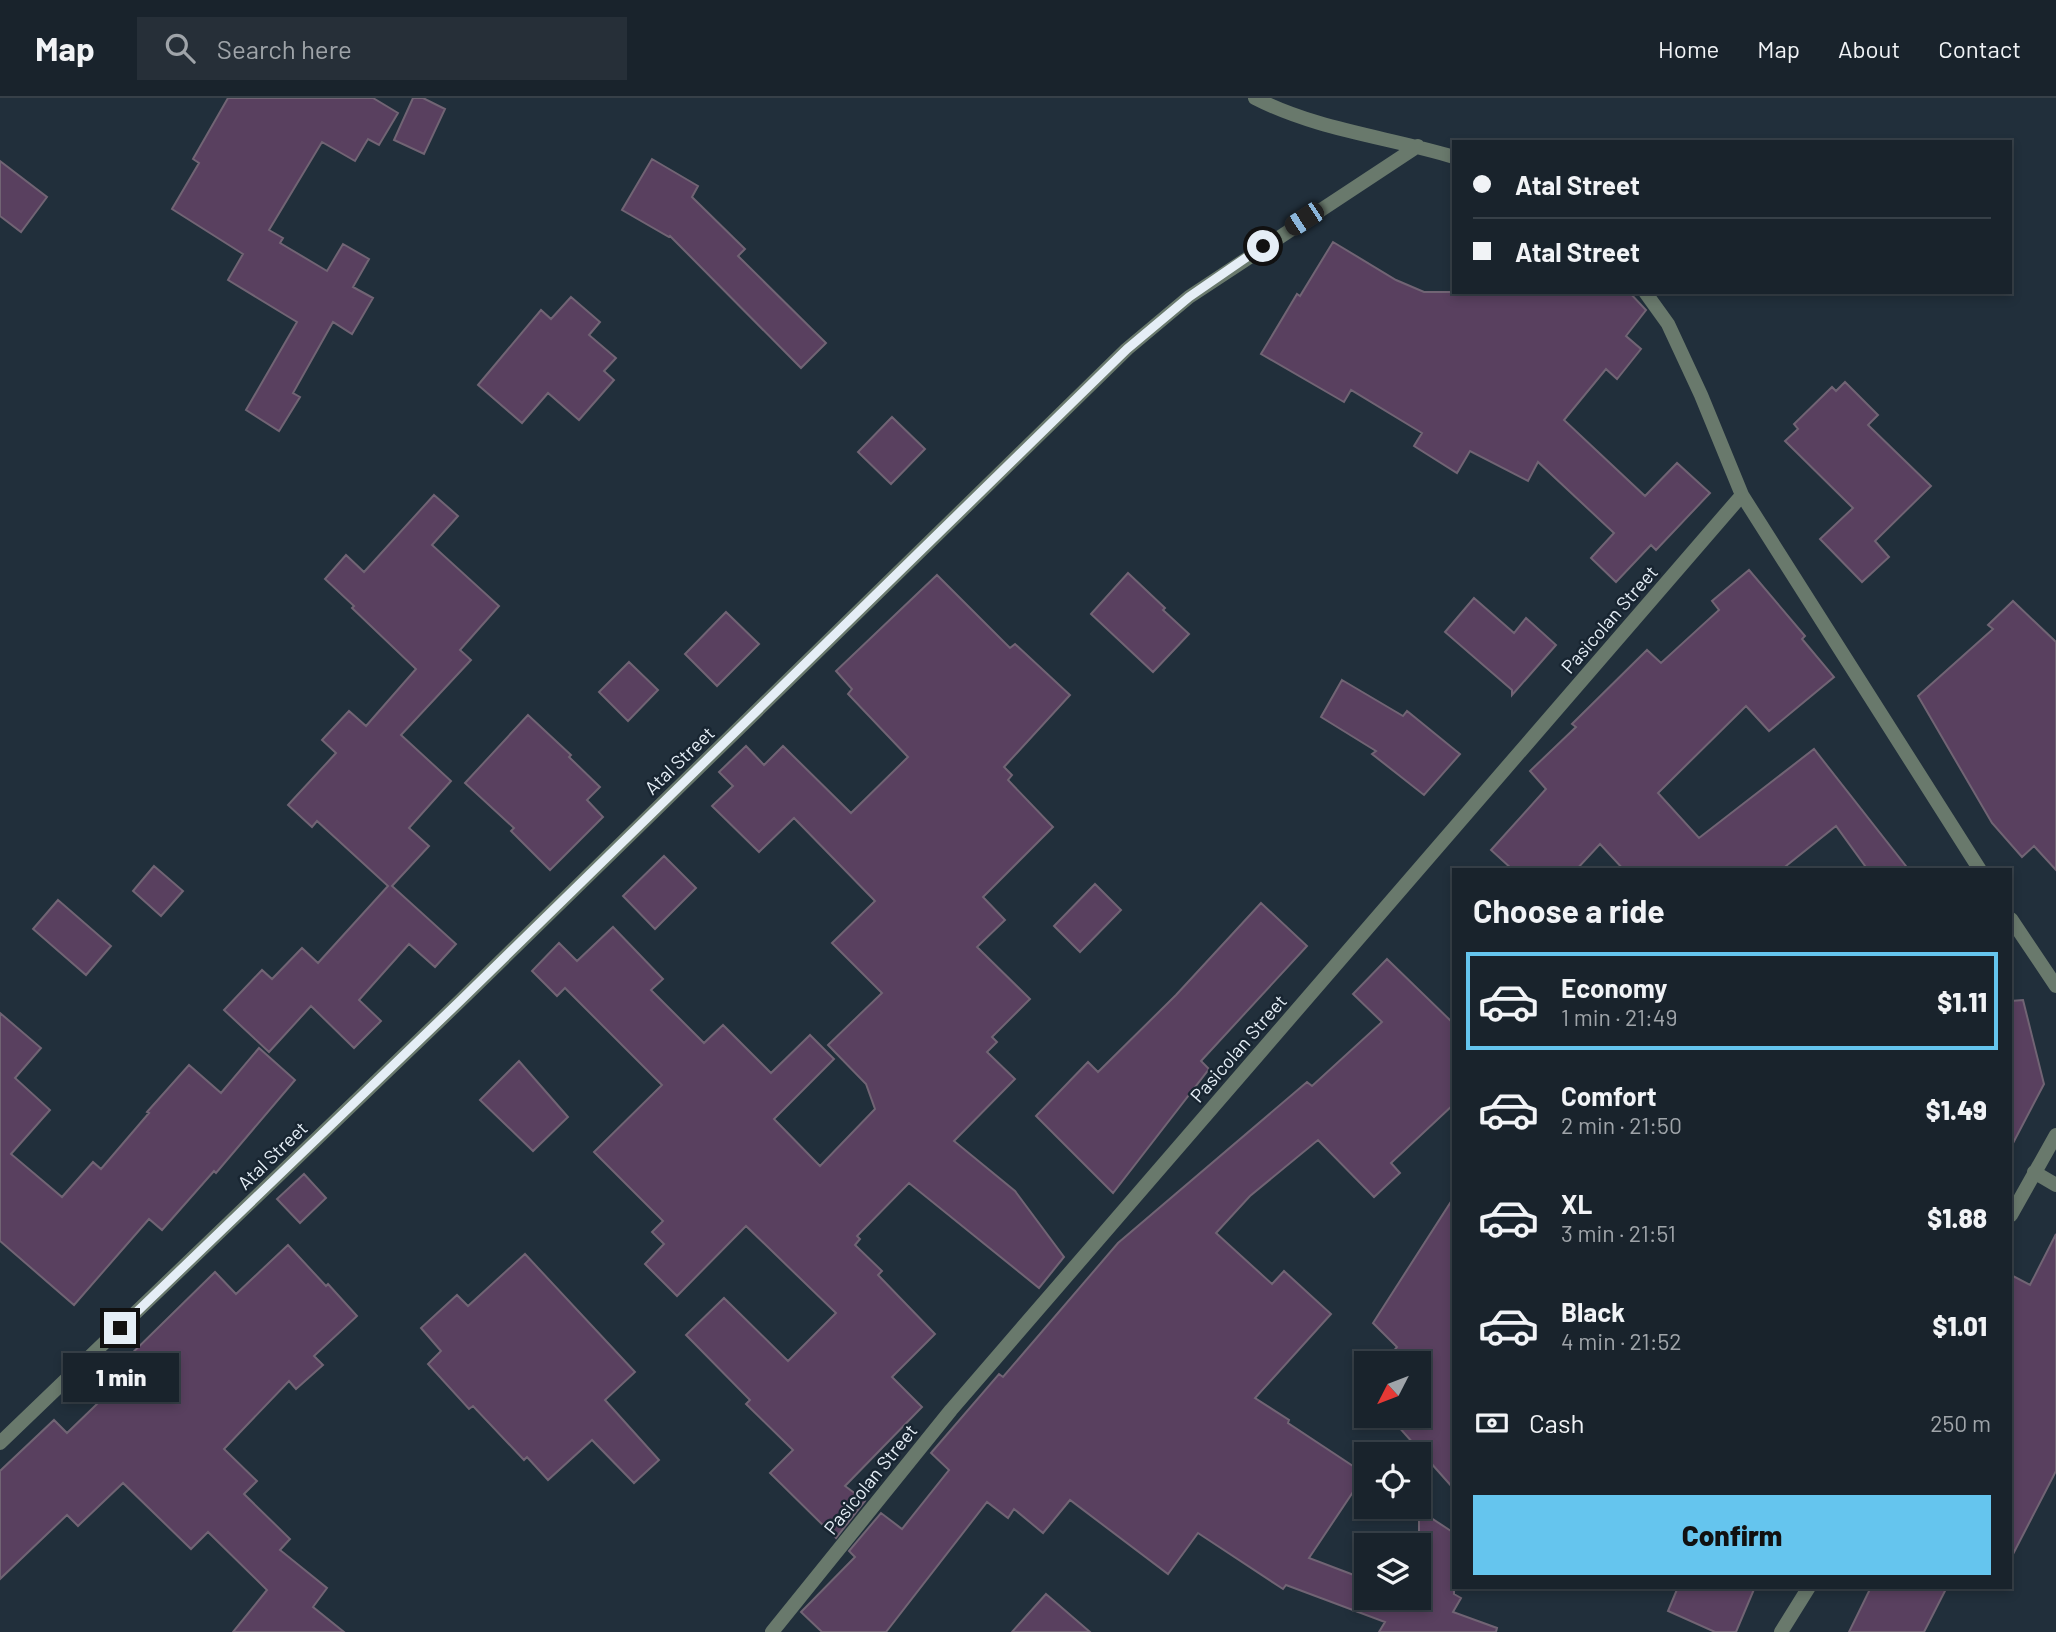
<!DOCTYPE html>
<meta charset="utf-8">
<style>
:root{--surface:#19232c;--page:#262f38;--text:#f1f3f6;--muted:#9fa4a9;--line:#374048;--accent:#65c5ee}
body{margin:0;font-family:Barlow,sans-serif;background:var(--page);color:var(--text);height:100vh;display:flex;flex-direction:column;font-size:26px;white-space:nowrap}
*{box-sizing:border-box;margin:0}
p{font-size:23px;color:var(--muted)}
.icon{flex:none;width:38px;height:38px;fill:none;stroke:currentColor;stroke-width:2;stroke-linecap:round;stroke-linejoin:round}
.map{position:relative;flex:1;overflow:hidden}
.side{position:absolute;left:1452px;top:770px;width:560px;height:721px;display:flex;flex-direction:column;background:var(--surface);border-radius:0px;box-shadow:0 4px 10px #0003,0 0 0 2px var(--line)}
.side>*{flex:none}
.top-card{position:absolute;left:1452px;top:42px;width:560px;height:154px;border-radius:0px;box-shadow:0 4px 10px #0003,0 0 0 2px var(--line);display:grid;align-content:center;height:154px;padding:0 21px;background:var(--surface)}
.needle{width:46px;rotate:228deg}
.fabs{position:absolute;left:1354px;top:1253px;display:grid;gap:14px}
.fabs a{display:grid;place-items:center;width:77px;height:77px;border-radius:0px;background:var(--surface);box-shadow:0 4px 10px #0003,0 0 0 2px var(--line);font-size:35px}
.end{position:absolute;width:32px;height:32px;margin:-16px;border:9px solid #e5eef6;background:#111;box-shadow:0 0 0 4px #111}
.from{border-radius:50%}
.bubble{position:absolute;height:49px;border-radius:0px;background:var(--surface);box-shadow:0 4px 10px #0003,0 0 0 2px var(--line);font-size:23px;font-weight:800;line-height:49px;text-align:center}
.car{position:absolute;width:21px;height:42px;margin:-21px -10px;border-radius:9px;box-shadow:0 0 5px 2px #0007;background:linear-gradient(#222 24%,#8ab4d8 0 40%,#222 0 76%,#8ab4d8 0 86%,#222 0)}
.top-card b{display:flex;align-items:center;gap:24px;height:66px;font-size:26px}
.top-card b+b{border-top:2px solid var(--line)}
.top-card i{width:18px;height:18px;background:var(--text)}
ul{padding:0;list-style:none}
li{display:flex;align-items:center;gap:21px;height:98px;margin:0 14px 10px;padding:0 7px;border:4px solid transparent;border-radius:0px}
li div{flex:1}
li b{display:block;font-size:26px}
li em{font-style:normal;font-weight:800}
li.selected{border-color:var(--accent)}
li>.icon{width:63px;height:63px;stroke-width:1.5}
h2{padding:0 21px;font-size:32px;line-height:84px}
.pay{display:flex;align-items:center;gap:18px;height:77px;padding:0 21px;font-size:26px}
.pay p{margin-inline-start:auto}
.button{display:flex;gap:14px;margin-top:auto;padding:14px 21px}
.button a{flex:1;height:80px;border-radius:0px;background:var(--accent);color:#111;font-size:28px;font-weight:800;line-height:80px;text-align:center}
header{display:flex;align-items:center;gap:42px;box-sizing:border-box;height:98px;padding:0 35px;background:var(--surface);border-bottom:2px solid var(--line)}
header strong{font-size:33px}
nav{display:flex;gap:38px;margin-inline-start:auto;font-size:24px}
.search{width:490px;height:63px;background:var(--page);display:flex;align-items:center;gap:18px;box-sizing:border-box;padding:0 24px;border-radius:0px;color:var(--muted);font-size:26px}
.map>svg:first-child{display:block}
</style>
<header>
<strong>Map</strong>
<div class="search"><svg class="icon" aria-label="search" viewBox="0 0 24 24"><circle cx="10" cy="10" r="6"/><path d="M15 15l6 6"/></svg>Search here</div>
<nav><a>Home</a><a>Map</a><a>About</a><a>Contact</a></nav>
</header>
<div class="map">
<svg width="2056" height="1534" viewBox="0 0 2056 1534">
<rect width="100%" height="100%" fill="#212f3b"/>
<path fill="#59405f" stroke="#716474" stroke-width="2" d="M228,0H373L398,15L379,47L368,41L355,63L322,44L269,132L283,140L280,145L327,173L343,146L369,161L353,189L373,200L352,236L333,224L293,295L300,299L279,333L246,312L297,224L228,182L243,156L172,111L199,65L193,61Z
M413,0H423L445,11L424,56L394,42Z
M652,61L698,88L692,99L745,151L738,158L826,245L801,270L670,138L669,139L622,112Z
M0,63L47,99L21,134L0,118Z
M1333,144L1396,182L1424,194H1629L1646,212L1626,238L1641,251L1617,281L1606,271L1564,322L1645,398L1677,365L1710,395L1656,452L1651,447L1616,484L1591,460L1614,435L1538,364L1528,383L1470,353L1457,375L1414,348L1422,335L1351,292L1344,304L1261,256L1297,196L1300,198Z
M571,199L600,224L589,237L616,260L604,273L614,282L579,322L548,295L522,325L478,287L541,212L551,221Z
M1845,284L1878,317L1868,327L1931,388L1875,443L1889,459L1862,484L1820,441L1853,410L1785,343L1798,331L1794,326L1832,289L1836,293Z
M892,319L925,351L891,386L858,354Z
M434,397L458,418L432,447L499,508L460,552L471,562L401,637L451,683L409,730L429,748L392,788L456,846L435,869L409,846L359,902L381,923L354,950L311,908L269,954L224,912L262,872L272,881L302,850L318,865L388,788L317,723L312,729L288,707L336,655L322,642L349,613L366,628L416,571L352,510L354,508L325,481L346,457L364,474Z
M1749,472L1805,538L1802,541L1834,579L1769,633L1746,608L1658,695L1699,740L1814,651L1909,772H1868L1836,728L1781,772H1624L1600,746L1576,772H1513L1491,752L1546,691L1530,673L1576,629L1572,626L1647,552L1661,565L1719,512L1712,503Z
M1128,475L1165,510L1163,512L1189,536L1153,574L1091,516Z
M937,477L1010,550L1015,546L1070,597L1004,669L1012,677L1008,682L1053,729L983,799L1005,822L977,849L1030,901L992,939L997,944L987,954L1015,981L954,1043L1015,1093L1064,1159L1039,1190L909,1085L857,1138L860,1141L855,1147L882,1173L878,1177L935,1236L892,1279L922,1309L845,1388L865,1403L836,1440L770,1375L793,1352L746,1306L750,1302L686,1237L724,1200L788,1263L836,1215L746,1128L677,1198L645,1166L664,1146L652,1134L663,1123L594,1054L662,987L565,890L557,898L532,873L559,845L577,863L613,829L663,881L651,892L704,945L723,927L771,975L810,937L834,961L774,1021L820,1068L875,1011L866,986L828,947L882,895L832,845L875,803L794,720L759,754L712,708L733,688L719,674L746,648L764,667L783,648L851,715L908,659L848,596L852,591L836,573Z
M1474,500L1514,535L1526,520L1556,547L1512,597V592L1445,534Z
M2013,503L2056,544V772L2034,748L2022,759L1992,725L1918,598L1993,531L1988,527Z
M726,514L759,546L717,588L685,556Z
M629,564L658,592L628,623L599,594Z
M1342,582L1403,618L1407,613L1460,656L1424,697L1372,656L1376,653L1321,619Z
M528,617L571,657L569,659L600,689L587,702L603,719L550,772L511,733L514,730L465,685Z
M664,758L696,790L655,831L623,798Z
M154,768L183,793L161,818L133,793Z
M1095,786L1121,812L1080,854L1054,828Z
M58,802L111,848L86,877L33,831Z
M1261,805L1307,848L1201,963L1209,971L1113,1095L1036,1018L1088,964L1098,974L1176,897Z
M1387,861L1454,926V1006L1391,1065L1400,1075L1374,1099L1318,1042L1250,1098L1216,1135L1272,1186L1284,1173L1331,1216L1255,1300L1289,1322L1288,1325L1365,1376L1309,1460L1367,1482V1500L1419,1502V1412L1454,1435V1496L1461,1500L1453,1514L1497,1530L1496,1534H1379L1385,1524L1286,1487L1283,1491L1198,1435L1168,1476L1070,1402L1043,1435L1014,1411L1008,1420L987,1404L886,1534H822L801,1514L855,1459L849,1453L881,1415L902,1431L949,1372L931,1355L999,1276L1003,1279L1118,1145L1307,984L1312,988L1382,924L1353,896Z
M2023,902L2044,986L2011,1049V903Z
M0,915L41,950L15,980L50,1012L11,1056L62,1099L93,1064L101,1071L149,1015L147,1014L189,967L221,995L259,950L295,982L216,1075L214,1073L162,1132L149,1121L74,1207L0,1143Z
M519,963L568,1019L533,1053L480,1002Z
M304,1076L326,1100L300,1125L277,1101Z
M1454,1099V1391L1389,1318H1419V1265H1384L1397,1249L1373,1225Z
M2056,1136V1373L2011,1460V1177L2030,1187Z
M288,1147L326,1188L328,1186L357,1218L314,1258L323,1267L296,1291L289,1283L224,1351L257,1383L244,1396L290,1441L280,1452L327,1490L313,1509L344,1534H233L267,1492L208,1434L191,1451L123,1385L78,1428L67,1417L0,1481V1373L54,1322L67,1335L127,1277L119,1268L215,1174L236,1196Z
M525,1156L635,1274L605,1302L659,1362L634,1385L592,1342L548,1382L527,1359L524,1362L473,1308L469,1311L428,1266L441,1253L421,1230L457,1197L468,1208Z
M1678,1489H1755L1736,1534H1715L1668,1513Z
M1871,1489H1947L1924,1534H1849Z
M1046,1496L1090,1534H1012Z"/>
<g fill="none" stroke-linecap="round" stroke-linejoin="round">
<path stroke="#69796c" stroke-width="14" d="M1255,0C1317,32 1388,39 1454,59
M1645,194L1668,226L1701,297L1742,397L1980,772
M2011,821L2056,888
M2034,1074L2056,1087
M2011,1117L2056,1037
M0,1345L460,903L1127,251L1189,199L1418,48
M772,1534L951,1312L1742,397
M1781,1534L1809,1489"/>
</g>
<g fill="none" stroke-linecap="round" stroke-linejoin="round">
<path stroke="#e5eef6" stroke-width="9" d="M120,1230L460,903L1127,251L1189,199L1263,148"/>
</g>
<g text-anchor="middle" dominant-baseline="central" stroke-width="5" stroke-linejoin="round" paint-order="stroke">
<g font-size="19" fill="#e5eef6" stroke="#182531">
<text transform="translate(1609 521) rotate(-49)">Pasicolan Street</text>
<text transform="translate(679 662) rotate(-44)">Atal Street</text>
<text transform="translate(1238 950) rotate(-49)">Pasicolan Street</text>
<text transform="translate(272 1057) rotate(-44)">Atal Street</text>
<text transform="translate(870 1381) rotate(-51)">Pasicolan Street</text>
</g>
</g>
</svg>
<div class="fabs">
<a><svg class="needle" viewBox="-14 -14 28 28"><path d="M0-13l5 13h-10z" fill="#e53935"/><path d="M0 13l5-13h-10z" fill="#9fa4a9"/></svg></a>
<a><svg class="icon" aria-label="locate" viewBox="0 0 24 24"><circle cx="12" cy="12" r="6"/><path d="M12 2v4M12 18v4M2 12h4M18 12h4"/></svg></a>
<a><svg class="icon" aria-label="layers" viewBox="0 0 24 24"><path d="M12 4l9 5-9 5-9-5zM3 14l9 5 9-5"/></svg></a>
</div>
<i class="end from" style="left:1263px;top:148px"></i>
<i class="end" style="left:120px;top:1230px"></i>
<div class="bubble" style="left:63px;top:1255px;width:116px">1 min</div>
<i class="car" style="left:1304px;top:121px;rotate:237deg"></i>
<div class="top-card">
<b><i class="from"></i>Atal Street</b>
<b><i></i>Atal Street</b>
</div>
<section class="side">
<h2>Choose a ride</h2>
<ul>
<li class="selected"><svg class="icon" aria-label="car" viewBox="0 0 24 24"><path d="M5 17H2v-5l4-1 3-4h7l3 4 3 1v5h-3M9 17h6M6 11h13"/><circle cx="7" cy="17" r="2"/><circle cx="17" cy="17" r="2"/></svg><div><b>Economy</b><p>1 min · 21:49</p></div><em>$1.11</em></li>
<li><svg class="icon" aria-label="car" viewBox="0 0 24 24"><path d="M5 17H2v-5l4-1 3-4h7l3 4 3 1v5h-3M9 17h6M6 11h13"/><circle cx="7" cy="17" r="2"/><circle cx="17" cy="17" r="2"/></svg><div><b>Comfort</b><p>2 min · 21:50</p></div><em>$1.49</em></li>
<li><svg class="icon" aria-label="car" viewBox="0 0 24 24"><path d="M5 17H2v-5l4-1 3-4h7l3 4 3 1v5h-3M9 17h6M6 11h13"/><circle cx="7" cy="17" r="2"/><circle cx="17" cy="17" r="2"/></svg><div><b>XL</b><p>3 min · 21:51</p></div><em>$1.88</em></li>
<li><svg class="icon" aria-label="car" viewBox="0 0 24 24"><path d="M5 17H2v-5l4-1 3-4h7l3 4 3 1v5h-3M9 17h6M6 11h13"/><circle cx="7" cy="17" r="2"/><circle cx="17" cy="17" r="2"/></svg><div><b>Black</b><p>4 min · 21:52</p></div><em>$1.01</em></li>
</ul>
<div class="pay"><svg class="icon" aria-label="cash" viewBox="0 0 24 24"><path d="M3 7h18v10H3z"/><circle cx="12" cy="12" r="2"/></svg>Cash<p>250 m</p></div>
<div class="button"><a>Confirm</a></div>
</section>
</div>
